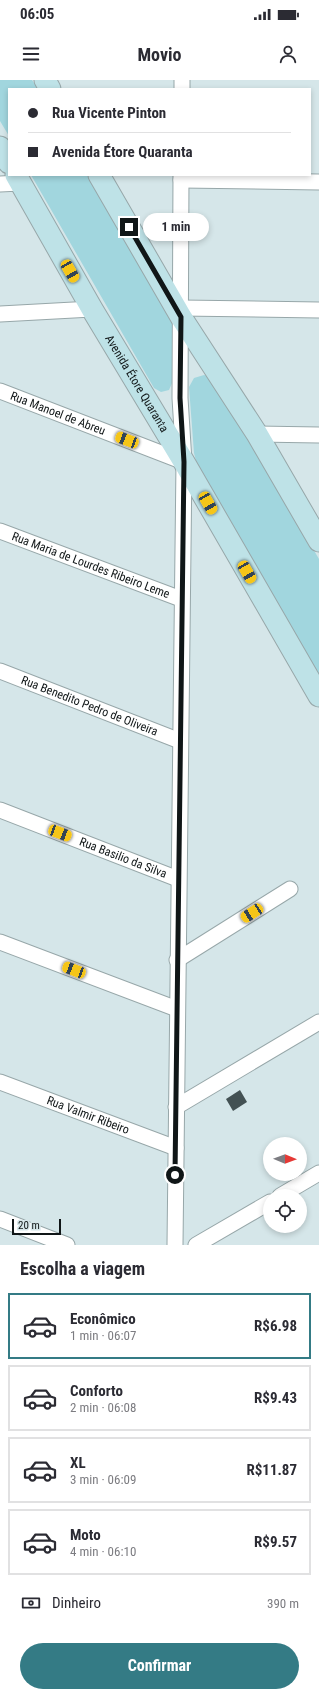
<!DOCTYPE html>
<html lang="pt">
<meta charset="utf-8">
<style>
:root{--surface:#fff;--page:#f2f2f3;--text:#2b2b33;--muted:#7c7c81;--line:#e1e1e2;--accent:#347b85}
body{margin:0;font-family:"Roboto Condensed",sans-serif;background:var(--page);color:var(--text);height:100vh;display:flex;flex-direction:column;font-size:15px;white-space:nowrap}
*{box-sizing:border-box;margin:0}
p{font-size:13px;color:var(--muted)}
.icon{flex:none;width:22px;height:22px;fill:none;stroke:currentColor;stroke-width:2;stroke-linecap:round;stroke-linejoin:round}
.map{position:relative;height:1165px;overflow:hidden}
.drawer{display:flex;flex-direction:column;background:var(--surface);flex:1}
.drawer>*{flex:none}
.guide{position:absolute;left:8px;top:8px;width:303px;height:88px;border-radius:0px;box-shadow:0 2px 6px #0003;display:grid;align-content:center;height:88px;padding:0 20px;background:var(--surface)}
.needle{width:26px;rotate:91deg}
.controls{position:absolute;left:263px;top:1057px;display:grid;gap:8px}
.controls a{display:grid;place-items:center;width:44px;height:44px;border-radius:50%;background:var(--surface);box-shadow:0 2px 6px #0003;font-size:20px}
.scale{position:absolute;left:12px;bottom:10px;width:49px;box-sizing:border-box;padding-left:4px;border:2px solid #101617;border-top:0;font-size:11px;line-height:14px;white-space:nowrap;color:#101617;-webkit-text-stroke:3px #d5e6e9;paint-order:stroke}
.end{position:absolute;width:18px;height:18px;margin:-9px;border:5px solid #101617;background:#fff;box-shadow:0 0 0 2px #fff}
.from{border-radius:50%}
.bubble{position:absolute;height:28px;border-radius:14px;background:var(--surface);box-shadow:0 2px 6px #0003;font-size:13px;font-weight:700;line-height:28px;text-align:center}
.car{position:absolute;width:12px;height:24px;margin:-12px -6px;border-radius:5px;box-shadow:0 0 3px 1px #0007;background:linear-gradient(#f5c518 24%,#345 0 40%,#f5c518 0 76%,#345 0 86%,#f5c518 0)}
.guide b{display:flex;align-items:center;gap:14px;height:38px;font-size:15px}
.guide b+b{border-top:1px solid var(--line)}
.guide i{width:10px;height:10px;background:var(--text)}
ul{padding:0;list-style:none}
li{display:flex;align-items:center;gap:12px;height:66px;margin:0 8px 6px;padding:0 12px;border:2px solid var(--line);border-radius:0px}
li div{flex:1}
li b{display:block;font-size:15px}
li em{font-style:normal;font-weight:700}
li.selected{border-color:var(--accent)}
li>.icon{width:36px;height:36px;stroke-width:1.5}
h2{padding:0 20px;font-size:18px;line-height:48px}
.pay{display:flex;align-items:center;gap:10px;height:44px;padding:0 20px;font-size:15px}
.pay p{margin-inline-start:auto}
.cta{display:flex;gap:8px;margin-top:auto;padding:8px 20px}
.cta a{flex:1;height:46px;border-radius:24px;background:var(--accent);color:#fff;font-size:16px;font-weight:700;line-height:46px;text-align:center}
.status{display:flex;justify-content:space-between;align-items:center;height:28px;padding:0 20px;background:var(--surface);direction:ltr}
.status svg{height:11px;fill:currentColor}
header{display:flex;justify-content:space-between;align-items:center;height:52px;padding:0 20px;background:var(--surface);font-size:18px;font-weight:700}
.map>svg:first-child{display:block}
</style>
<div class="status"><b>06:05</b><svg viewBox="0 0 49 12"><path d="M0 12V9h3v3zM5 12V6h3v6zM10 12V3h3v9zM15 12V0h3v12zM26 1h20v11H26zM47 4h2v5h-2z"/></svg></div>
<header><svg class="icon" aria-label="menu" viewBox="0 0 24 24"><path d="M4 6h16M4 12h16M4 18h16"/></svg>Movio<svg class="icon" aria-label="person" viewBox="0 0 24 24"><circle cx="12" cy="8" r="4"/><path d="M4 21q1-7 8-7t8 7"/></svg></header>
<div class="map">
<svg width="319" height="1165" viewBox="0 0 319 1165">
<rect width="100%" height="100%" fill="#d5e6e9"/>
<path fill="#a1d6de" d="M0,0H32L38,9H9V56L0,41Z
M31,95H88L173,241V301L169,310L161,312L154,308Z
M204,295L208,296L215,302L319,479V605L198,389L194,373L189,307L194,298Z"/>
<path fill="#435153" d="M240,1010L247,1022L233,1031L226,1019Z"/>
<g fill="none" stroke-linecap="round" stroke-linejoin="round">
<g stroke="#97a7a9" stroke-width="17">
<g id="street">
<path d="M182,9V0"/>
<path d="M181,100L319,102"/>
<path d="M0,104L20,103"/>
<path d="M181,228L319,230"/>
<path d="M0,234L92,229"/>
<path id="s1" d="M0,311L184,382"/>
<path d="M257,354L319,355"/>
<path id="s2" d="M0,451L181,519"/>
<path id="s3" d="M0,591L180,661"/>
<path id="s4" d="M0,730L178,799"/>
<path d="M0,862L177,929"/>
<path d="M177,880L290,809"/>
<path id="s5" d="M0,1002L176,1068"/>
<path d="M176,1027L319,942"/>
<path d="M280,1116L319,1093"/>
<path d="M0,1139L67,1165"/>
<path d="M175,1165L184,382L180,318L181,95"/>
<path d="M196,1165L270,1122"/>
</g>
</g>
<g stroke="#97a7a9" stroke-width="23">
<g id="secondary">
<path d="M45,0L50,9"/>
<path d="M0,67L9,83"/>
<path id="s6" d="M16,95L92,229L184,382L319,616"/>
<path d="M99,95L181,237L257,354L319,461"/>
</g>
</g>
<use href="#street" stroke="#fff" stroke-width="15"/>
<use href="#secondary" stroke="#bee2e7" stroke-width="21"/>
</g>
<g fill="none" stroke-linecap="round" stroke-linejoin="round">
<path stroke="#101617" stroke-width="5" d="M129,147L181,237L180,318L184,382L175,1095"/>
</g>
<g text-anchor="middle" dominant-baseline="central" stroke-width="4" stroke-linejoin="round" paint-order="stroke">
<g font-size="12" fill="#101617" stroke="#d5e6e9">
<text stroke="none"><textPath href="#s6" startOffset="241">Avenida Étore Quaranta</textPath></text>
<text stroke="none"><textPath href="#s1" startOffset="62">Rua Manoel de Abreu</textPath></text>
<text stroke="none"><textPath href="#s2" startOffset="97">Rua Maria de Lourdes Ribeiro Leme</textPath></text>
<text stroke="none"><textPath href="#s3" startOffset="96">Rua Benedito Pedro de Oliveira</textPath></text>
<text stroke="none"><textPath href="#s4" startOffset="132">Rua Basilio da Silva</textPath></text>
<text stroke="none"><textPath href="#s5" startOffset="94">Rua Valmir Ribeiro</textPath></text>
</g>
</g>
</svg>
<div class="controls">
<a><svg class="needle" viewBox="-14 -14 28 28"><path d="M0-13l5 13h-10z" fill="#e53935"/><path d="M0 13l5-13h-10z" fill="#7c7c81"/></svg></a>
<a><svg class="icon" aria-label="locate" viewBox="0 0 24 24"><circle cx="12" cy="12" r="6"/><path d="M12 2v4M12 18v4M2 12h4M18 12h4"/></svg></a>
</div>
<div class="scale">20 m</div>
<i class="end from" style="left:175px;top:1095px"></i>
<i class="end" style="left:129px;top:147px"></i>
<div class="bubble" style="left:143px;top:133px;width:66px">1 min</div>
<i class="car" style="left:70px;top:191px;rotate:150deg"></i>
<i class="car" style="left:127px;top:360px;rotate:291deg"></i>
<i class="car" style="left:208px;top:423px;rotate:150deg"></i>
<i class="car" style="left:247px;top:492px;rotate:150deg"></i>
<i class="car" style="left:60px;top:753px;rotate:111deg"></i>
<i class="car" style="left:252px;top:833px;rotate:237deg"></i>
<i class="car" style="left:74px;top:890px;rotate:291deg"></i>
<div class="guide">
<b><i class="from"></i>Rua Vicente Pinton</b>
<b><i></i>Avenida Étore Quaranta</b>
</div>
</div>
<section class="drawer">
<h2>Escolha a viagem</h2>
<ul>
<li class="selected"><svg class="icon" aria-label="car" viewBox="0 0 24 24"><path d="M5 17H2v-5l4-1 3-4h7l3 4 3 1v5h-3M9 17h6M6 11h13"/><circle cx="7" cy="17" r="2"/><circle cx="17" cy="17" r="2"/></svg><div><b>Econômico</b><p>1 min · 06:07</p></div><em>R$6.98</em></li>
<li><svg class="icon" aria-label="car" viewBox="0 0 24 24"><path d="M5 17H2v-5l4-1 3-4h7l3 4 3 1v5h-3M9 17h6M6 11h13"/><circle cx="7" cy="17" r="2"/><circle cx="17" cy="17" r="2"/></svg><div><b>Conforto</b><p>2 min · 06:08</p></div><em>R$9.43</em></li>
<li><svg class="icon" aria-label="car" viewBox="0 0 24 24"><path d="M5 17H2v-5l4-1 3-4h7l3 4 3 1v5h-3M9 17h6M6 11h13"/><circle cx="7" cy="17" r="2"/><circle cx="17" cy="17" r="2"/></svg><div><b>XL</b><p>3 min · 06:09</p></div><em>R$11.87</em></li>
<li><svg class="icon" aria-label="car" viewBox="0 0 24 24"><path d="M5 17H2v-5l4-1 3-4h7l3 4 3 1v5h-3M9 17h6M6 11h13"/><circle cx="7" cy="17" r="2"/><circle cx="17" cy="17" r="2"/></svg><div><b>Moto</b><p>4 min · 06:10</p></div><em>R$9.57</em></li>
</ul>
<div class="pay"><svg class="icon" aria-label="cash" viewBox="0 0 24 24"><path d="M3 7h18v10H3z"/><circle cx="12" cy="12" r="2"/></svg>Dinheiro<p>390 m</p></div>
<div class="cta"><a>Confirmar</a></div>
</section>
